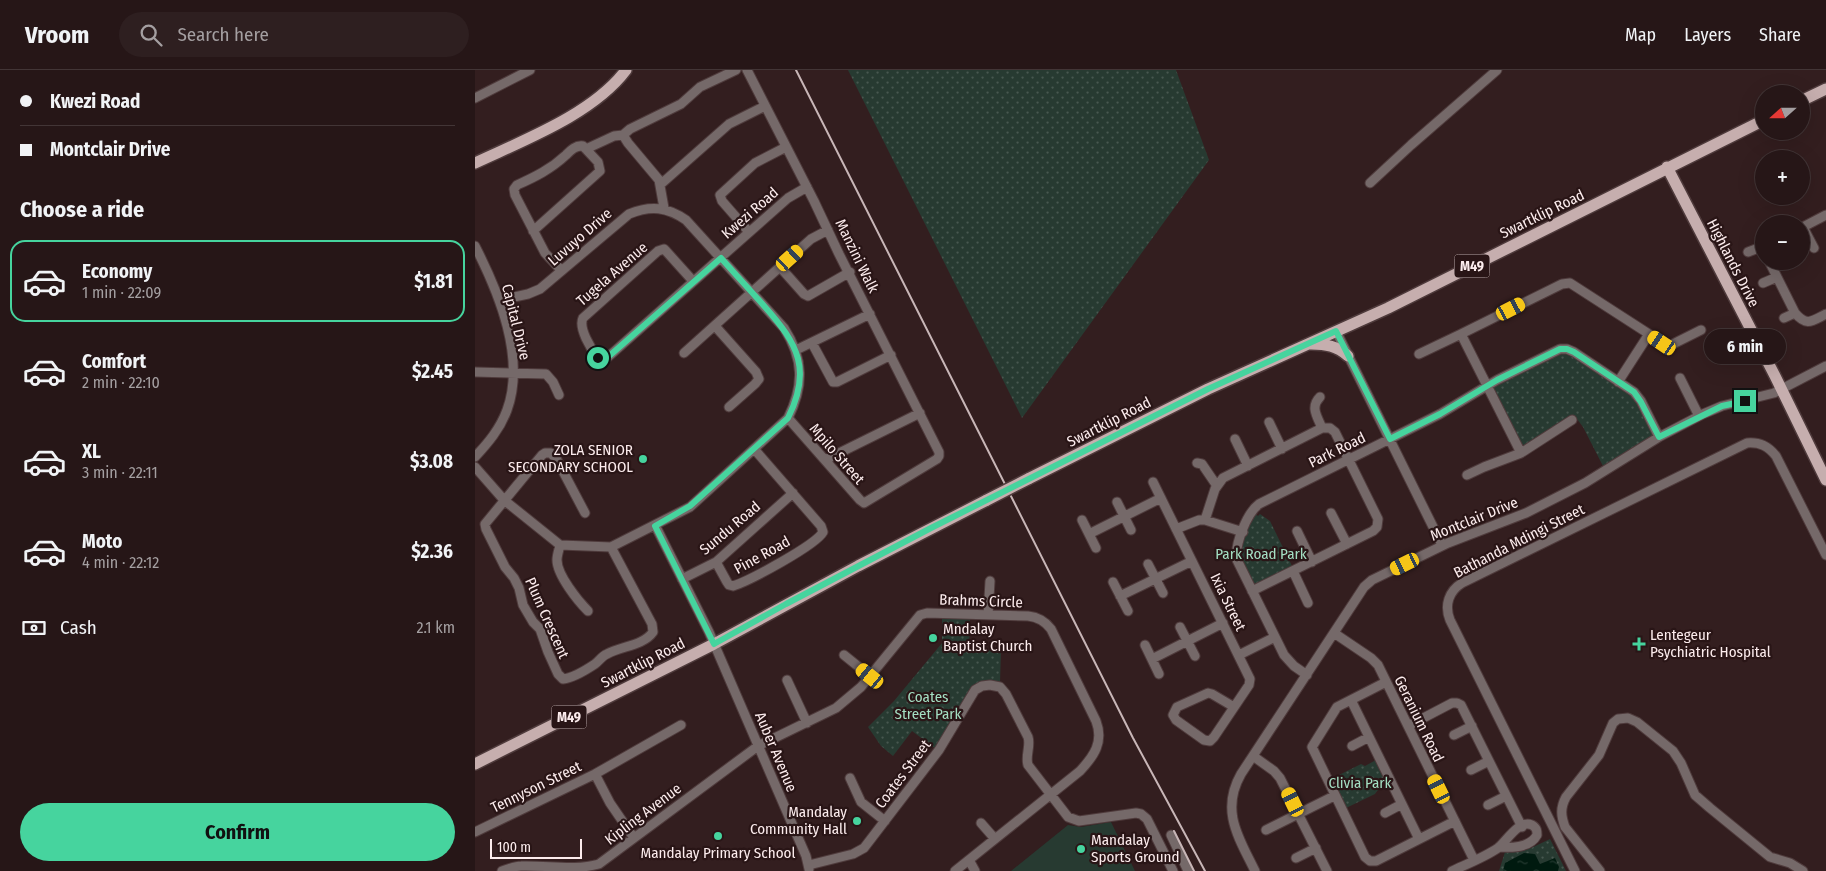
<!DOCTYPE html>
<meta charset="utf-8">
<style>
:root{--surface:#261617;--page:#2e1f20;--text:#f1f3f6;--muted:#a49fa1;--line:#423536;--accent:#46d49e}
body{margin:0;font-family:"Fira Sans Condensed",sans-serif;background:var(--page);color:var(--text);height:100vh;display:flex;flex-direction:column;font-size:19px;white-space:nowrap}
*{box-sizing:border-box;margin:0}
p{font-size:16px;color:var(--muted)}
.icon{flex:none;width:28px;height:28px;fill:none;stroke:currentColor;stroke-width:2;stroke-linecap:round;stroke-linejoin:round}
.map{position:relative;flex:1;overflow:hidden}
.details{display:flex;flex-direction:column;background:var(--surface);width:475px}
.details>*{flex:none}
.top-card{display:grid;align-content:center;height:110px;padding:0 20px;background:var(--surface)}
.needle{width:32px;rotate:249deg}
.controls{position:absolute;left:1280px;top:15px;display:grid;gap:10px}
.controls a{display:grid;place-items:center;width:55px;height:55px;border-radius:50%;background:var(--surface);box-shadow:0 5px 20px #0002,0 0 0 1px var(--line);font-size:25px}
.scale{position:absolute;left:15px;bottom:12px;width:92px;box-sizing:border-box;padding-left:5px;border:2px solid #fceced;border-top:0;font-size:14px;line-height:18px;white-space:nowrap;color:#fceced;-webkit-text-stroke:4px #291516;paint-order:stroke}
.end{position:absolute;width:22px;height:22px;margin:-11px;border:6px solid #46d49e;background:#111;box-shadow:0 0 0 2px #111}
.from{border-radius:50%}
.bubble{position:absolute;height:35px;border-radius:18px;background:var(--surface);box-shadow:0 5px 20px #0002,0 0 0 1px var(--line);font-size:16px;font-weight:700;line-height:35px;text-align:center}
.car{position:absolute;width:15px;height:30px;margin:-15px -8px;border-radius:6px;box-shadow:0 0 4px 1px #0007;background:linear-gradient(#f5c518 24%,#345 0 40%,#f5c518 0 76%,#345 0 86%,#f5c518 0)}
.top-card b{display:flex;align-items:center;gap:18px;height:48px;font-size:19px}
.top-card b+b{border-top:1px solid var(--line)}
.top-card i{width:12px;height:12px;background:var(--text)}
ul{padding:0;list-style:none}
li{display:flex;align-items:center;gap:15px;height:82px;margin:0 10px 8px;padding:0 10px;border:2px solid transparent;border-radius:15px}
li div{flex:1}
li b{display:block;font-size:19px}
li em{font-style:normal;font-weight:700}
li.current{border-color:var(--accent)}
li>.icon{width:45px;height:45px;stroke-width:1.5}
h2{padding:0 20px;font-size:22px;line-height:60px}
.pay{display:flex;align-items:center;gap:12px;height:55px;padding:0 20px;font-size:19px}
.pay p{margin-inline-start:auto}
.primary-button{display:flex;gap:10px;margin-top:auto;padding:10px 20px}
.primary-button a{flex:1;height:58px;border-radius:30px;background:var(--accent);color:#111;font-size:20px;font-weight:700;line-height:58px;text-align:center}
header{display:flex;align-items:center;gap:30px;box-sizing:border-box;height:70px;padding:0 25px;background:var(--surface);border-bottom:1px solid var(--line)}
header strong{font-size:24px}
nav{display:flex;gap:28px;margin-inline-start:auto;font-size:18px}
.search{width:350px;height:45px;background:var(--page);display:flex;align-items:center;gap:12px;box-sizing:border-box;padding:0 18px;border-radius:28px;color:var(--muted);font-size:19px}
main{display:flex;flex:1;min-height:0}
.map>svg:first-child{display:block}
</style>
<header>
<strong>Vroom</strong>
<div class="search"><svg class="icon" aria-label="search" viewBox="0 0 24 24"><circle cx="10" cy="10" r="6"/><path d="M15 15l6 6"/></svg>Search here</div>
<nav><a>Map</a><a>Layers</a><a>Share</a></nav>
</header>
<main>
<section class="details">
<div class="top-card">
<b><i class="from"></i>Kwezi Road</b>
<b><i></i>Montclair Drive</b>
</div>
<h2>Choose a ride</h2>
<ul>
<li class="current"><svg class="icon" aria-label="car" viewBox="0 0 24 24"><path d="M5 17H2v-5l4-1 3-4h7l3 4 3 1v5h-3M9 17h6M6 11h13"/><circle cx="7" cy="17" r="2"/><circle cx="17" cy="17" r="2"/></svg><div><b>Economy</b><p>1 min · 22:09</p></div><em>$1.81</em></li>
<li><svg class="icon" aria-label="car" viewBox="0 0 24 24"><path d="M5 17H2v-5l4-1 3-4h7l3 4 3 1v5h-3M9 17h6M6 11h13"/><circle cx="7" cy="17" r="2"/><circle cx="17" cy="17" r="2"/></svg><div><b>Comfort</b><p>2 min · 22:10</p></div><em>$2.45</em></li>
<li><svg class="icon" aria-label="car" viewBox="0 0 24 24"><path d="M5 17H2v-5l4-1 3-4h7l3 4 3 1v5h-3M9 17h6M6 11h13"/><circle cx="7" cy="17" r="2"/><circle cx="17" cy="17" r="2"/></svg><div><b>XL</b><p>3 min · 22:11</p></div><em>$3.08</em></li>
<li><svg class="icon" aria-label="car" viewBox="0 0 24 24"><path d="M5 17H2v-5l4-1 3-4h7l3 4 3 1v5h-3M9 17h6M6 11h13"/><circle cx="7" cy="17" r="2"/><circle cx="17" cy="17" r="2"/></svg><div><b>Moto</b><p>4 min · 22:12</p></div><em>$2.36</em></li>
</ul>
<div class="pay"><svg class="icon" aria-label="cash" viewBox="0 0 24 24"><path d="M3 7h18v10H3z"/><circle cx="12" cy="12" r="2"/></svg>Cash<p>2.1 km</p></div>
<div class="primary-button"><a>Confirm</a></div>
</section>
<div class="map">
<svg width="1351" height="801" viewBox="0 0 1351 801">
<defs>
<pattern id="grass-dots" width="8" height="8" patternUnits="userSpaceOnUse" patternTransform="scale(1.25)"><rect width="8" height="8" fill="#273a31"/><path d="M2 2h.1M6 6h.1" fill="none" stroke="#47574f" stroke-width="1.8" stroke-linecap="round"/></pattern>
<pattern id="water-ripples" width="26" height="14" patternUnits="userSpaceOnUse" patternTransform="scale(1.25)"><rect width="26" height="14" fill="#001a0f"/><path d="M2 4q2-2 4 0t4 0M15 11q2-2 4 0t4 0" fill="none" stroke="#263b32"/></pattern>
</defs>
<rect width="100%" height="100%" fill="#331e1f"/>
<path fill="url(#grass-dots)" d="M373,0H701L734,90L547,348Z
M1080,283H1093L1159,326L1178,363L1176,367L1129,398L1108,357L1099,345L1086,351L1085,353L1048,377L1046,375L1018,317Z
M778,442L783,446L785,444L795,451L818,498L781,517L776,514L763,485Z
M467,547H495L494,579L526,580L525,613H507L461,679L437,661L418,686L406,676L393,657L419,631L467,573Z
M901,690L913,715L902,721L900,724L871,738L858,712L862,710L860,707L886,694L890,696Z
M1075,769L1091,801H1024L1030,782L1054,779Z"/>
<path fill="#273a31" d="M636,752L660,801H536L593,755L606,757Z"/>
<path fill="url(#water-ripples)" d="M1049,783L1060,784L1065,794L1080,788L1084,797L1083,801H1028L1030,793Z"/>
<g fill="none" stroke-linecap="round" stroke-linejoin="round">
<g stroke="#4f3b3c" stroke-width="11">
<path id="minor" d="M272,0L339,131L364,184L464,382V386L462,389L389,433L385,430L313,348
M0,28L55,0
M148,65L153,73L184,110L189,138
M111,79L139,66L148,65L155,59L206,34L225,17L261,0
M895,113L936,75L1022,0
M186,114L254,54L290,36
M1328,157L1339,178
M1326,158L1351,145
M58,161L125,101L123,92L108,76C101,75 96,80 91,85C76,99 60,107 42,115L39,119L40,125L70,183L86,200
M274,162L247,131L245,125L280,93L311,77
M0,176C24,223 51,288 32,340C25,359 13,373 0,387
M1273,182L1289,176
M1294,191L1320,243C1332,257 1337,251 1351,244
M305,197L329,224L333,226L375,202
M218,211L191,181L189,179L183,181L108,248C103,258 116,279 123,288L129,289L133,287L313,128L332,117
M1288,213L1302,207
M1309,248L1320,243
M240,256L281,302L284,309L280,314L254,337
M861,261L967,475
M1174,264L1187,273L1196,275L1226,260
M337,273L358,312H362L416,285
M321,280L395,244
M209,283L336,169L353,160
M944,284L986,264
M0,302L71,304L78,312L84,325
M1205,308L1224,346
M845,327C835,337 842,346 847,358
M794,352L807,379
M760,369L773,396
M1046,383L986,264L1087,214L1095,213L1174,264L1143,312
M350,390L445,343
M722,393L727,394L742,416
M0,397L29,430L85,475L136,477L215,437L313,348C329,316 329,289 309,258L211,150C192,137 176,135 154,144L65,219L53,224L25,230
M992,405L1009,397L1046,383L1097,350
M678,412L775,609L774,615L739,667L735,671L729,670L701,650L698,645L702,637L733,623L737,624L759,637
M642,432L656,460
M110,443L82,390L76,383H70L67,385L10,454L11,459L30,497L39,508L44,518L48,535L58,552L65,559L73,582L83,604L88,609C98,608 111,600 120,594C124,591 127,586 132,584C146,576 168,576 178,562L177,554L136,477
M856,443L872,474
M607,450L621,478
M730,450L740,419L748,408L847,358H855L860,362L903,449L902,457L898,461L777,521
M180,455L234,562L331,786L334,799
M701,459L724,450H730L768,462
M822,461L837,492
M614,464L686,428
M85,475C84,480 82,485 82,490C82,505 103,531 113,541
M241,492L252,512L254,515L258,516C274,511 341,475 348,462L346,456L280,380
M673,494L688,523
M818,501L833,533
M207,509L241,492L318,423
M638,512L653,541
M645,526L717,491
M513,545L515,511
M705,557L720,586
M859,563L896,588L903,595L999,790
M670,575L684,604
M369,585L395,606
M764,585L800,567
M677,589L748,553
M832,605L819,596L809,585L762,490C759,475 772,443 784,434L965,344L1022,310L1085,279H1092L1099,282L1159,322L1166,331L1184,367
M312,610L332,653
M911,612L862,637L837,677L890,787L895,791H901L980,751
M876,630L944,769
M933,656L977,633H982L986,635L1047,757
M979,665L997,656
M877,676L894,667
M778,686L799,701L805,708L852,801
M996,700L1014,691
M120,704L135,733L159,768
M375,708L386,732L410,751
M1013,735L1031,726
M910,743L927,734
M506,753L520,769
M791,760L859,726
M0,762L120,704L206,655
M696,765L713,801
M821,788L841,778
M494,790L500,801
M334,795L378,784L389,778L464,680L500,620L507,616L515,615L525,617L531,624L553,667C556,676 550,686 553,695L593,747L604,751L661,743L666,744L672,749L698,801
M27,801C33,799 40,796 46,796C73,795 99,801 124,794L283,676L361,638L386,617L445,545L452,543L553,546C563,547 570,551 576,559L621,651C629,672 619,686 605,701L480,801
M780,801C764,768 745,741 766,704L889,517L897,510L973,473L1051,443L1110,413L1184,367L1228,344L1247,336L1299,323L1351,296
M977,801C992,794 1010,787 1023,778C1031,772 1044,749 1057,755C1062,758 1062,761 1062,765C1055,778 1036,778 1024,777
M1100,801L975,550C969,535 974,521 987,513L1272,373C1285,372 1293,376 1301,386L1351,485
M1125,801L1090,757C1086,746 1085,738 1091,727L1124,685L1138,653L1143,649L1153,648L1162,652L1198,681L1206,693L1220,725L1235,738L1295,787L1315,793L1328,801"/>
</g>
<g stroke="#4f3b3c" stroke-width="14">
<path id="major" d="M1326,31L1351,19
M0,93C49,70 118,44 151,0
M1192,97L1300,306L1351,410
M836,274C851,274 862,276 873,286
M553,409L733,319L913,238L1289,50
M0,694L239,574L383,496L512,430"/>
</g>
<use href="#minor" stroke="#756969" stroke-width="9"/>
<use href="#major" stroke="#c6aeae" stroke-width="11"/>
<path stroke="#c8b6b7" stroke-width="2" d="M321,0L658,668L730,801
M699,761L719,801"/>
<g stroke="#4f3b3c" stroke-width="14" stroke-linecap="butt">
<path id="major-bridge" d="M512,430L553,409"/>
</g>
<use href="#major-bridge" stroke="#c6aeae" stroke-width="11"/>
</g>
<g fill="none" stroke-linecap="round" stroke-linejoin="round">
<path stroke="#46d49e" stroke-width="6" d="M123,288L129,289L133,287L246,188C260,204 275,220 290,237C323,274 337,300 313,348L215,436L180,456L239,574L311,534L456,458L733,319L861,261L915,369L965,344L1022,310L1085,279H1092L1099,282L1159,322L1166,332L1184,367L1247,336L1270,331"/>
</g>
<g fill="#46d49e" stroke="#291516" stroke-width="2">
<circle cx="168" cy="389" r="5"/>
<circle cx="458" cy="568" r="5"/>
<path d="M1161.5 566.5h5v5h5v5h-5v5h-5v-5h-5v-5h5z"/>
<circle cx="382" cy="751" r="5"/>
<circle cx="243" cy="766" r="5"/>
<circle cx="606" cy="779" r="5"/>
</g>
<g text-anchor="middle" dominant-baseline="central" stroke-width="4.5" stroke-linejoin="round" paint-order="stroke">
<g fill="#291516" stroke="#bdacac" stroke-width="1">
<rect x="979.5" y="184.5" width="35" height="23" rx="4"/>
<rect x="76.5" y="635.5" width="35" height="23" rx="4"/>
</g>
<g font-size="14" font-weight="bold" fill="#fceced">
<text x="997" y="196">M49</text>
<text x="94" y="647">M49</text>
</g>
<g font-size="15" fill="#fceced" stroke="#291516">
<text transform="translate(275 143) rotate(-41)">Kwezi Road</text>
<text transform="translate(1067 144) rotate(-26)">Swartklip Road</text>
<text transform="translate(105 167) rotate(-41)">Luvuyo Drive</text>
<text transform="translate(382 186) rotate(64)">Manzini Walk</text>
<text transform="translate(1258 193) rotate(63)">Highlands Drive</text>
<text transform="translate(137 204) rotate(-41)">Tugela Avenue</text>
<text transform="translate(41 252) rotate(76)">Capital Drive</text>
<text transform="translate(634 352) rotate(-27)">Swartklip Road</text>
<text transform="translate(862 380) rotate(-26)">Park Road</text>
<text transform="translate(362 384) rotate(49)">Mpilo Street</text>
<text transform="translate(999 449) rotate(-22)">Montclair Drive</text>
<text transform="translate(255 458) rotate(-40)">Sundu Road</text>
<text transform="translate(1044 471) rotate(-27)">Bathanda Mdingi Street</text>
<text transform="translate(287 485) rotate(-29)">Pine Road</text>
<text transform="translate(506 531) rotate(2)">Brahms Circle</text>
<text transform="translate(753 532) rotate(64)">Ixia Street</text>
<text transform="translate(72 548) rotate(66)">Plum Crescent</text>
<text transform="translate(168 593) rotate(-27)">Swartklip Road</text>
<text transform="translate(944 649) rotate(64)">Geranium Road</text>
<text transform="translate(301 682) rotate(67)">Auber Avenue</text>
<text transform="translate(428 704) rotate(-53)">Coates Street</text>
<text transform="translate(61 717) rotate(-26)">Tennyson Street</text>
<text transform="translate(168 744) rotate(-37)">Kipling Avenue</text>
</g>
<g font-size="15" fill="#fceced" stroke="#291516" text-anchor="start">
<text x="158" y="380" text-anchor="end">ZOLA SENIOR<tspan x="158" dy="17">SECONDARY SCHOOL</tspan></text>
<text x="468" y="559">Mndalay<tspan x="468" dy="17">Baptist Church</tspan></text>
<text x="1175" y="565">Lentegeur<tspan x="1175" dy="17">Psychiatric Hospital</tspan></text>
<text x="372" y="742" text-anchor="end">Mandalay<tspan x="372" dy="17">Community Hall</tspan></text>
<text x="616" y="770">Mandalay<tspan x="616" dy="17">Sports Ground</tspan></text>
<text x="243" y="783" text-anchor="middle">Mandalay Primary School</text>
</g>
<g font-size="15" fill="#a4dfc3" stroke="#291516">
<text x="786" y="484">Park Road Park</text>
<text x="453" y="627">Coates<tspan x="453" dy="17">Street Park</tspan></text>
<text x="885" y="713">Clivia Park</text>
</g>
</g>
</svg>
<div class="controls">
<a><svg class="needle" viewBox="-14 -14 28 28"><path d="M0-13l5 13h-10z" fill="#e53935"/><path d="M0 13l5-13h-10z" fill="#a49fa1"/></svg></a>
<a>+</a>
<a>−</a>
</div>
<div class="scale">100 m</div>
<i class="end from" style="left:123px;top:288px"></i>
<i class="end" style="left:1270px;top:331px"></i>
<div class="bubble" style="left:1229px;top:259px;width:82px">6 min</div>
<i class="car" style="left:315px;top:188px;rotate:48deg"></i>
<i class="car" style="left:1036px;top:239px;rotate:63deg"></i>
<i class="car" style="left:1187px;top:273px;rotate:304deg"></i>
<i class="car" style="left:930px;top:494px;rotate:244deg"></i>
<i class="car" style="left:395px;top:606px;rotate:309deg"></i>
<i class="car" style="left:964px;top:719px;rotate:334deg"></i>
<i class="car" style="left:818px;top:732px;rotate:334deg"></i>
</div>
</main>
